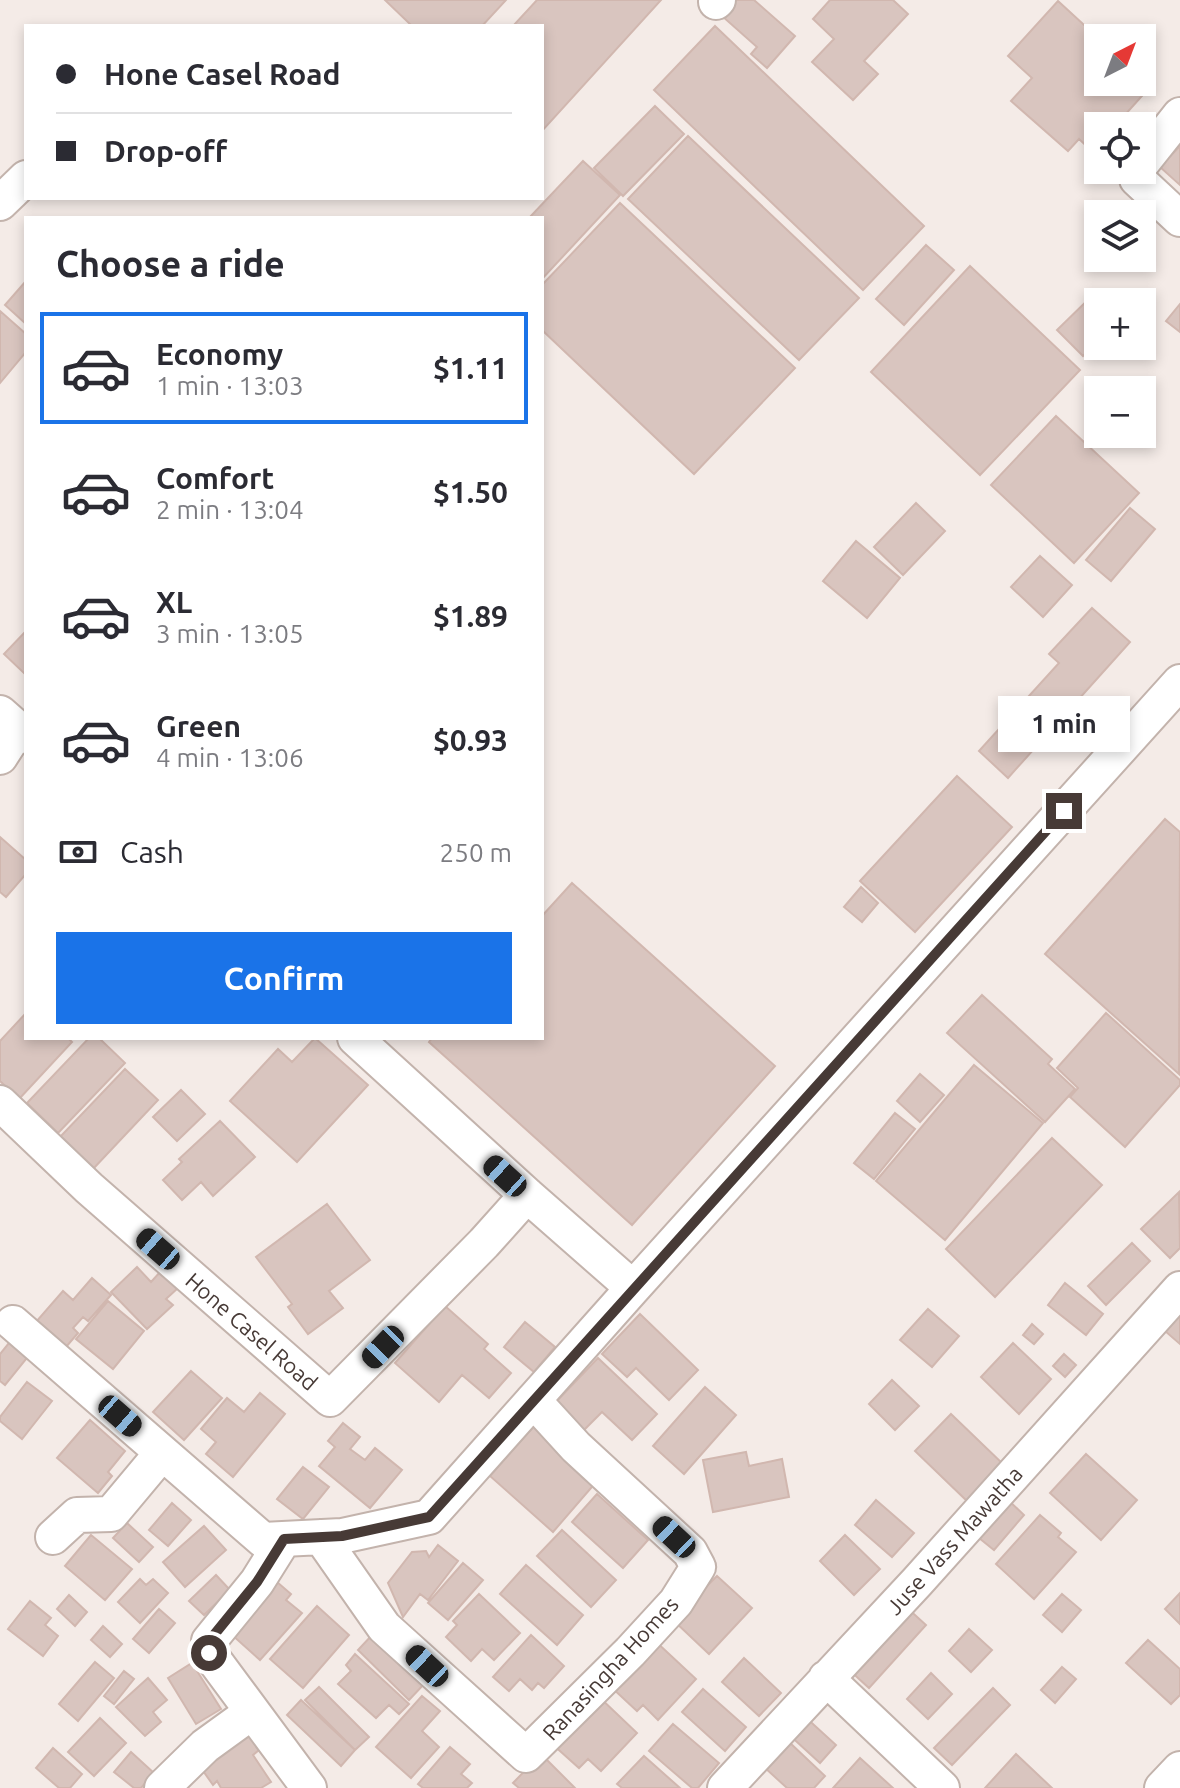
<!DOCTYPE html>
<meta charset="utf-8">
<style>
:root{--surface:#fff;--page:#f2f2f3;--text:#2b2b33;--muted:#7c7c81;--line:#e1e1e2;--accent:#1a73e8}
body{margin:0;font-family:Ubuntu,sans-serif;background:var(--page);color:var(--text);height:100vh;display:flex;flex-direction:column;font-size:30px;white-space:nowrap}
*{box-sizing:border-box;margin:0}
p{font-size:26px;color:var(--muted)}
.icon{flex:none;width:44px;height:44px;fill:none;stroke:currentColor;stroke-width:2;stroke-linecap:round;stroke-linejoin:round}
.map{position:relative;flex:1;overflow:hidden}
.drawer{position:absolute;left:24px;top:216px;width:520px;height:824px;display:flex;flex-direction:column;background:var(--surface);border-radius:0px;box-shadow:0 4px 12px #0003}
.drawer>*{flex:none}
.guide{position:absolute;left:24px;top:24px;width:520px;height:176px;border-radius:0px;box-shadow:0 4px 12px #0003;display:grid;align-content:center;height:176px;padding:0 32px;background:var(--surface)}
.needle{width:52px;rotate:42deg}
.buttons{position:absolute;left:1084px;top:24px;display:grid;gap:16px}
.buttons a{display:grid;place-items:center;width:72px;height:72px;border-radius:0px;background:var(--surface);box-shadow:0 4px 12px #0003;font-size:40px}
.end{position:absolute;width:36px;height:36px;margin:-18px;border:10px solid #473a36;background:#fff;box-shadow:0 0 0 4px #fff}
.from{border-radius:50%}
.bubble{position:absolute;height:56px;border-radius:0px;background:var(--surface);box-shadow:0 4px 12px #0003;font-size:26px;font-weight:700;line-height:56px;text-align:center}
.car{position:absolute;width:24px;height:48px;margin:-24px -12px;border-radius:10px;box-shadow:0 0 6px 2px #0007;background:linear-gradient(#222 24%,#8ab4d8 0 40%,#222 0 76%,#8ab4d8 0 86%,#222 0)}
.guide b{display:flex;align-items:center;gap:28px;height:76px;font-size:30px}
.guide b+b{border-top:2px solid var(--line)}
.guide i{width:20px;height:20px;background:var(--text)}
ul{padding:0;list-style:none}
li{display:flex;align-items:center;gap:24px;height:112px;margin:0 16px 12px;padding:0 16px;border:4px solid transparent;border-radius:0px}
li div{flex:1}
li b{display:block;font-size:30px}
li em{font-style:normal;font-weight:700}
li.on{border-color:var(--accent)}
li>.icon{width:72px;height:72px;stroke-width:1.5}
h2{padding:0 32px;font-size:36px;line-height:96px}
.pay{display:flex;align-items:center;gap:20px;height:88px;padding:0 32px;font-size:30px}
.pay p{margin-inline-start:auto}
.action{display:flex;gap:16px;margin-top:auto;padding:16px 32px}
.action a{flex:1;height:92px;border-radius:0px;background:var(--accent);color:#fff;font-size:32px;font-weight:700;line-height:92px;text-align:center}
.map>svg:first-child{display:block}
</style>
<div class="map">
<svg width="1180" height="1788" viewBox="0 0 1180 1788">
<rect width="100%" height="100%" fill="#f4ebe7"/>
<path fill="#d9c5bf" stroke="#d1b7af" stroke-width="2" d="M385,0H506L482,26H412Z
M537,0H661L542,131V26H513Z
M736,0H754L795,36L767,68L751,54L757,47L722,16Z
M830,0H893L908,14L864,61L878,74L853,100L812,62L834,39L813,19Z
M1058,1L1095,35L1089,41L1098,49V82H1142L1149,88L1115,126H1098V145L1092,151L1079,139L1068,151L1011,101L1032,78L1008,56Z
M715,26L924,226L863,290L654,90Z
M655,106L684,134L623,196L594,168Z
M688,136L859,298L799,360L628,199Z
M1180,146V185L1160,167Z
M583,161L620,195L542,279V218H529Z
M620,203L795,368L694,474L542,330V285Z
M926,245L954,270L904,325L876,299Z
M970,266L1080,370L980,475L871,372Z
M26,281V324L5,305Z
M1094,294L1102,302H1098V341L1083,356L1057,330Z
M1180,304V332L1166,321Z
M0,311L26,334V352L0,383Z
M1056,416L1139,493L1074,563L991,485Z
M916,503L945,531L903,575L874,547Z
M1130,508L1155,529L1111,581L1086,560Z
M856,541L900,578L867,618L823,581Z
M1040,556L1072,585L1043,617L1011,587Z
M1092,608L1130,642L1008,778L979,751L1059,663L1049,654Z
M26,631V675L4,654Z
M957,776L1012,827L915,932L860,881Z
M1165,819L1180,832L1179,1074L1045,954Z
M0,837L26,860V874L6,897L0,892Z
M572,883L775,1066L632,1225L429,1042L432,1038H542V916Z
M861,887L878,903L862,922L844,907Z
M982,995L1052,1059L1048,1064L1075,1089L1045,1122L947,1033Z
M26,1013V1038H68L72,1042L19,1099L0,1081V1041Z
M1106,1013L1180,1080V1085L1125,1147L1070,1097L1078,1088L1057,1068Z
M89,1038H99L125,1063L58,1133L27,1103Z
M315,1038L368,1085L297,1162L230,1101L278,1049L292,1062Z
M974,1065L1043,1123L945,1240L876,1181Z
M125,1069L158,1100L93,1169L60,1137Z
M920,1074L944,1095L920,1122L897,1101Z
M181,1090L205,1114L177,1141L153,1117Z
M895,1113L915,1129L874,1179L854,1163Z
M220,1121L255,1157L213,1196L201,1182L182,1200L163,1180L182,1162L179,1159Z
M1052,1138L1102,1185L995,1297L946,1249Z
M1179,1192L1180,1248L1170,1258L1141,1229Z
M327,1204L370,1260L329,1291L343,1308L308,1334L288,1307L292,1304L256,1257Z
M1132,1243L1150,1261L1106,1305L1088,1286Z
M137,1267L151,1282L161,1271L178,1288L166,1299L173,1305L147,1329L111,1292Z
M92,1278L111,1295L88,1321L83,1317L73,1328L78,1333L66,1347L28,1331L63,1291L73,1300Z
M1065,1283L1103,1314L1086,1335L1048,1305Z
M108,1301L144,1331L113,1369L76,1339Z
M445,1306L488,1344L484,1349L511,1373L489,1398L462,1375L439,1402L395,1363Z
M928,1309L959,1336L932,1367L900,1340Z
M1180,1313V1344L1165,1331Z
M640,1314L698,1370L669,1400L636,1368L627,1377L602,1354Z
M525,1322L555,1347L534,1372L504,1347Z
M1032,1324L1043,1334L1034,1344L1023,1335Z
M13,1338L31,1353L5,1385L0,1381V1354Z
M1013,1343L1051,1379L1019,1414L981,1377Z
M1064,1354L1076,1365L1065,1377L1053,1366Z
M598,1358L657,1414L632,1440L602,1412L582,1432L553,1405Z
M191,1371L222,1398L184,1440L153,1412Z
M892,1380L919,1406L895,1430L869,1404Z
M27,1382L52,1401L22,1439L0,1421V1417Z
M705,1387L736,1415L684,1474L653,1446Z
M260,1393L285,1414L233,1477L206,1454L216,1442L201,1429L227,1398L244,1412Z
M951,1414L1003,1464L968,1502L915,1451Z
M90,1420L125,1451L108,1472L112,1476L98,1493L57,1458Z
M343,1423L360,1437L350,1449L365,1460L375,1448L402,1470L370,1508L319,1466L335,1447L328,1441Z
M534,1426L597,1481L553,1532L490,1476Z
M746,1452L749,1466L782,1459L789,1497L713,1512L703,1460Z
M1086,1454L1137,1500L1101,1540L1050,1493Z
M303,1467L329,1487L303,1519L277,1499Z
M597,1494L648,1540L623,1568L572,1522Z
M1006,1498L1024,1515L994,1550L974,1534Z
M876,1500L914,1533L892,1557L855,1525Z
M172,1503L191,1520L168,1546L149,1530Z
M1040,1515L1061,1533L1058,1537L1076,1552L1034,1599L996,1564Z
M127,1523L153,1547L139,1562L113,1538Z
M204,1526L226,1550L185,1587L163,1562Z
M562,1530L616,1580L591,1607L537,1556Z
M91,1535L132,1569L105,1600L65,1566Z
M845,1535L880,1569L854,1595L820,1561Z
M438,1545L458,1561L428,1600L420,1594L403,1617L388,1583L412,1552L426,1551L429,1557Z
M463,1563L483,1580L448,1620L428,1603Z
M526,1565L583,1615L557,1645L500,1594Z
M216,1575L230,1590L204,1615L189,1601Z
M717,1576L752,1608L709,1654L673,1620Z
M140,1579L146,1585L153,1579L168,1593L140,1623L118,1602Z
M277,1582L291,1594L286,1600L302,1613L260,1660L231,1634Z
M1180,1593V1624L1165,1609Z
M479,1594L520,1633L494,1660L482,1649L471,1661L446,1637L457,1625L453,1621Z
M1062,1594L1081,1610L1062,1632L1043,1615Z
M69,1595L87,1612L75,1626L57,1609Z
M30,1601L51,1618L45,1625L58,1636L43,1656L8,1629Z
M904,1605L926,1625L869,1688L847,1668Z
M317,1606L349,1635L303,1688L270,1659Z
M159,1609L175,1623L149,1653L133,1639Z
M103,1626L122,1644L110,1657L91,1640Z
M969,1629L992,1650L971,1672L949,1651Z
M374,1633L425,1683L409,1700L358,1650Z
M531,1635L564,1666L544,1688L538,1683L532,1690L520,1679L509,1691L493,1677Z
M653,1639L696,1679L658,1720L643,1705L637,1711L610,1686Z
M1148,1640L1180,1669V1695L1171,1704L1126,1663Z
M355,1654L409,1704L399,1714L389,1705L376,1718L338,1684L351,1671L346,1665Z
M744,1658L781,1693L759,1716L722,1682Z
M95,1662L114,1678L78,1721L59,1704Z
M192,1663L221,1709L196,1724L168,1678Z
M1062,1667L1076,1679L1055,1703L1041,1690Z
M124,1671L134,1679L114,1704L104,1696Z
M931,1673L952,1694L928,1719L907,1699Z
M148,1678L167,1700L153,1712L161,1722L145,1736L116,1707Z
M319,1687L369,1737L355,1750L305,1700Z
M993,1688L1010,1705L952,1765L934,1748Z
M703,1689L746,1727L725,1751L682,1712Z
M596,1694L637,1733L601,1771L588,1759L579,1768L551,1743Z
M422,1696L440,1711L422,1731L439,1747L411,1778L376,1747Z
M301,1700L355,1750L341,1766L287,1715Z
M802,1714L836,1745L820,1763L786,1732Z
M100,1718L126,1743L94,1776L68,1752Z
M673,1724L719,1763L698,1788H692L649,1751Z
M249,1736L259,1750L253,1755L271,1782L261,1788H221L217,1781L213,1785L201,1768Z
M788,1741L825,1776L814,1788H787L764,1767Z
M450,1747L470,1764L461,1774L472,1783L467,1788H423L418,1784Z
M53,1748L82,1774L70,1788H59L36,1768Z
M131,1752L154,1773L141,1788H134L114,1772Z
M541,1754L575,1788H519L513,1783Z
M1016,1754L1052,1788H985Z
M644,1756L680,1788H622L617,1784Z
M860,1758L893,1788H833Z"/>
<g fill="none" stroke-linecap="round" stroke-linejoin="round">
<g stroke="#c3b3ac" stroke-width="38">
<path id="minor" d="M716,2L718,0
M1142,163L1180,115
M1137,170V179L1180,219
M0,203L26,178
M0,713L26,736
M0,757L18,729
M355,1038L527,1195L633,1288
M0,1103L89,1188L330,1399L484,1243L527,1195
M13,1323L263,1540L342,1536L429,1517L633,1288L1180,682
M53,1537L77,1515L111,1514L162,1453
M321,1537L384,1627L526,1755L630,1652L676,1602L698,1567L690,1552L576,1447L533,1400
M284,1539L257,1582L209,1641V1653L309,1788
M826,1678L942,1788
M162,1788L205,1746L252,1712
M725,1788L917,1582L1180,1289
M1162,1788L1180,1769"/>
</g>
<use href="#minor" stroke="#fff" stroke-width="34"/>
</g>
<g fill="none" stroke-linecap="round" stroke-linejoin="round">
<path stroke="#473a36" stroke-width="10" d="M209,1653V1641L257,1582L284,1539L342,1536L429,1517L1064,811"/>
</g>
<g text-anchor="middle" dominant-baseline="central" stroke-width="6" stroke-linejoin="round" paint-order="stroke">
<g font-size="22" fill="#473a36" stroke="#fff">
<text transform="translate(252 1331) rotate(41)">Hone Casel Road</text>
<text transform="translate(954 1540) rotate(-48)">Juse Vass Mawatha</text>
<text transform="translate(610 1668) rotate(-47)">Ranasingha Homes</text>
</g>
</g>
</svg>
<div class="buttons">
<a><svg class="needle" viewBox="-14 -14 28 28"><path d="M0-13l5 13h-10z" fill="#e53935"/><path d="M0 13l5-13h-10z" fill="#7c7c81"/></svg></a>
<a><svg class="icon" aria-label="locate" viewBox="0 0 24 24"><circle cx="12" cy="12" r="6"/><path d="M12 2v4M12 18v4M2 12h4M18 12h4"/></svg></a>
<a><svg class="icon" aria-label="layers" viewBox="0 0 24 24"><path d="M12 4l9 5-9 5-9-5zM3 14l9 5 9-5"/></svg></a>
<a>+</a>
<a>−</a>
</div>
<i class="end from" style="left:209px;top:1653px"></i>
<i class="end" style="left:1064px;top:811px"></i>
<div class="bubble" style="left:998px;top:696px;width:132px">1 min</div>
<i class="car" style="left:505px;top:1176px;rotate:312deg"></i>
<i class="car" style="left:158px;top:1249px;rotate:311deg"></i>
<i class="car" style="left:383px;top:1347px;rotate:224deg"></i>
<i class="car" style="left:120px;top:1416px;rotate:131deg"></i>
<i class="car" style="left:674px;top:1537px;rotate:313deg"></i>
<i class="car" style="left:427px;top:1666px;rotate:313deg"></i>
<div class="guide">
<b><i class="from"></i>Hone Casel Road</b>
<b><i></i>Drop-off</b>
</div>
<section class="drawer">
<h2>Choose a ride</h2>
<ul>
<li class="on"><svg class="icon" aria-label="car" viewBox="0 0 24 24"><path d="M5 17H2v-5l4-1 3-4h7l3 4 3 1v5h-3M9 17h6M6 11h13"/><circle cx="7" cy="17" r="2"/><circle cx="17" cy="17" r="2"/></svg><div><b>Economy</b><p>1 min · 13:03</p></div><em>$1.11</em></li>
<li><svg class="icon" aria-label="car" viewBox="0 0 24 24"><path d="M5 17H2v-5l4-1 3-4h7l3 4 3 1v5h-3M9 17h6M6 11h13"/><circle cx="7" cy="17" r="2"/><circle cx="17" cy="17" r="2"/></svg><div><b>Comfort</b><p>2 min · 13:04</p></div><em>$1.50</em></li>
<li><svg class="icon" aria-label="car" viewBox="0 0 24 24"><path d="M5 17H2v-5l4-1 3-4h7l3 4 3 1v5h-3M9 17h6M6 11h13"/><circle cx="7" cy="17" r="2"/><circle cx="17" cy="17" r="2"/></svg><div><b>XL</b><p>3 min · 13:05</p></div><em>$1.89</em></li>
<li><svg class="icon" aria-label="car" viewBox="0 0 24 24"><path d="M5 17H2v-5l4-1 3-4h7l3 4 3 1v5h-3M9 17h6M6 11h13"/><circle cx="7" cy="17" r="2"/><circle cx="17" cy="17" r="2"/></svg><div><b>Green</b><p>4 min · 13:06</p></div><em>$0.93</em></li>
</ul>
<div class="pay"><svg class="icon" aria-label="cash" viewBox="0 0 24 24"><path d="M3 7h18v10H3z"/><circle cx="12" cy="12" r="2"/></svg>Cash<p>250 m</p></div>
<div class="action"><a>Confirm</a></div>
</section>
</div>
